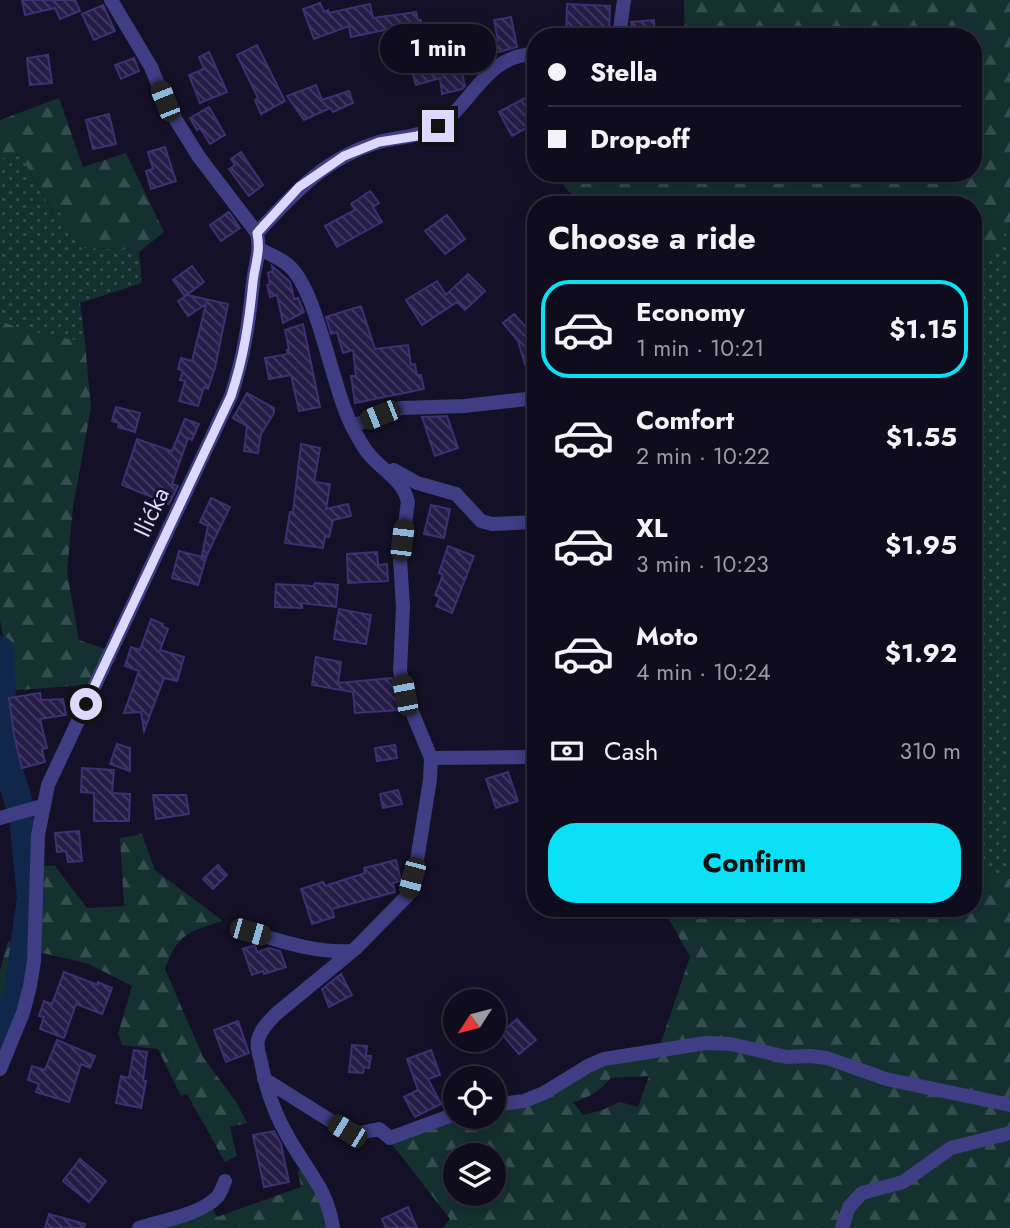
<!DOCTYPE html>
<meta charset="utf-8">
<style>
:root{--surface:#0f0c1d;--page:#1d1a2a;--text:#f1f3f6;--muted:#9b9ba4;--line:#2f2c3b;--accent:#0ae1f7}
body{margin:0;font-family:Jost,sans-serif;background:var(--page);color:var(--text);height:100vh;display:flex;flex-direction:column;font-size:26px;white-space:nowrap}
*{box-sizing:border-box;margin:0}
p{font-size:23px;color:var(--muted)}
.icon{flex:none;width:38px;height:38px;fill:none;stroke:currentColor;stroke-width:2;stroke-linecap:round;stroke-linejoin:round}
.map{position:relative;flex:1;overflow:hidden}
.sheet{position:absolute;left:527px;top:196px;width:455px;height:721px;display:flex;flex-direction:column;background:var(--surface);border-radius:28px;box-shadow:0 4px 18px #0003,0 0 0 2px var(--line)}
.sheet>*{flex:none}
.guide{position:absolute;left:527px;top:28px;width:455px;height:154px;border-radius:28px;box-shadow:0 4px 18px #0003,0 0 0 2px var(--line);display:grid;align-content:center;height:154px;padding:0 21px;background:var(--surface)}
.needle{width:46px;rotate:234deg}
.fabs{position:absolute;left:443px;top:989px;display:grid;gap:14px}
.fabs a{display:grid;place-items:center;width:63px;height:63px;border-radius:50%;background:var(--surface);box-shadow:0 4px 18px #0003,0 0 0 2px var(--line);font-size:35px}
.end{position:absolute;width:32px;height:32px;margin:-16px;border:9px solid #dcd8fe;background:#111;box-shadow:0 0 0 4px #111}
.from{border-radius:50%}
.bubble{position:absolute;height:49px;border-radius:24px;background:var(--surface);box-shadow:0 4px 18px #0003,0 0 0 2px var(--line);font-size:23px;font-weight:700;line-height:49px;text-align:center}
.car{position:absolute;width:21px;height:42px;margin:-21px -10px;border-radius:9px;box-shadow:0 0 5px 2px #0007;background:linear-gradient(#222 24%,#8ab4d8 0 40%,#222 0 76%,#8ab4d8 0 86%,#222 0)}
.guide b{display:flex;align-items:center;gap:24px;height:66px;font-size:26px}
.guide b+b{border-top:2px solid var(--line)}
.guide i{width:18px;height:18px;background:var(--text)}
ul{padding:0;list-style:none}
li{display:flex;align-items:center;gap:21px;height:98px;margin:0 14px 10px;padding:0 7px;border:4px solid transparent;border-radius:28px}
li div{flex:1}
li b{display:block;font-size:26px}
li em{font-style:normal;font-weight:700}
li.selected{border-color:var(--accent)}
li>.icon{width:63px;height:63px;stroke-width:1.5}
h2{padding:0 21px;font-size:32px;line-height:84px}
.pay{display:flex;align-items:center;gap:18px;height:77px;padding:0 21px;font-size:26px}
.pay p{margin-inline-start:auto}
.cta{display:flex;gap:14px;margin-top:auto;padding:14px 21px}
.cta a{flex:1;height:80px;border-radius:28px;background:var(--accent);color:#111;font-size:28px;font-weight:700;line-height:80px;text-align:center}
.map>svg:first-child{display:block}
</style>
<div class="map">
<svg width="1010" height="1228" viewBox="0 0 1010 1228">
<defs>
<pattern id="grass-dots" width="8" height="8" patternUnits="userSpaceOnUse" patternTransform="scale(1.75)"><rect width="8" height="8" fill="#143130"/><path d="M2 2h.1M6 6h.1" fill="none" stroke="#364e4f" stroke-width="1.8" stroke-linecap="round"/></pattern>
<pattern id="forest-firs" width="22" height="20" patternUnits="userSpaceOnUse" patternTransform="scale(1.75)"><rect width="22" height="20" fill="#143130"/><path d="M5 1l3.5 6h-7zM16 11l3.5 6h-7z" fill="#364e4f"/></pattern>
<pattern id="building-back-hatch" width="6" height="6" patternUnits="userSpaceOnUse" patternTransform="scale(1.75)"><rect width="6" height="6" fill="#251d47"/><path d="M-1 5l2 2M0 0l6 6M5-1l2 2" fill="none" stroke="#443d63"/></pattern>
</defs>
<rect width="100%" height="100%" fill="#141027"/>
<path fill="url(#grass-dots)" d="M21,156L53,213L59,211L82,248L125,249L139,252L142,283L80,303L85,342L22,330L0,320V158Z
M1010,224V879L973,866V286Z"/>
<path fill="url(#forest-firs)" fill-rule="evenodd" d="M684,0H1010V224L973,286V205H585L566,189L557,173H973V37H685Z
M59,98L83,167L126,153L164,232L139,252L125,249L82,248L59,211L54,214L21,156L0,158V120Z
M0,320L22,330L85,342L91,408L73,507L67,572L79,640L111,651L96,684L8,691L10,673L0,620Z
M142,834L155,870L223,921C188,932 178,933 165,969L203,1057L237,1103L247,1123L230,1127L237,1156L225,1162L187,1094L181,1096L158,1049L122,1045L118,1034L132,986L89,964L34,951L35,865L55,866L87,908L124,906L120,838Z
M973,866L1010,879V1228H443L450,1219L391,1143L455,1116H494V1105L507,1104L568,1077L658,1051L690,957L663,908H973ZM649,1076L638,1107L620,1102L602,1110L583,1115L573,1102C590,1098 600,1090 611,1078ZM455,1155H494V1194H455Z
M8,941L15,943L13,990L0,1025V971Z
M308,1168L333,1228H139L210,1203L217,1217L301,1187L298,1171Z"/>
<g fill="none" stroke-linecap="round" stroke-linejoin="round">
<path stroke="#10274b" stroke-width="28" d="M0,650L4,755L23,816L31,898L18,991L0,1038"/>
</g>
<path fill="url(#building-back-hatch)" stroke="#3d3073" stroke-width="2" d="M22,0H75L80,11L60,19L55,8L25,15Z
M320,3L324,12L328,10L329,13L370,4L373,18L416,12L418,20H421L424,38L391,43L389,29L351,37L349,26L314,39L303,9Z
M567,4L610,6L609,37L566,36Z
M103,5L115,31L94,40L82,14Z
M511,17L517,47L495,53L493,41L498,40L494,20Z
M654,20L655,37H632L631,22Z
M257,45L285,101L261,114L255,100L258,98L237,55Z
M460,51L463,63L460,64L465,86L462,89L442,94L440,78L416,85L410,65Z
M209,52L227,92L200,103L189,75L204,69L199,57Z
M48,55L52,83L30,85L27,58Z
M134,58L139,71L121,79L115,65Z
M316,85L322,100L349,91L353,103L333,112L330,108L304,120L287,96Z
M536,92V123L512,136L499,112Z
M209,107L225,135L210,144L200,128L197,130L190,118Z
M109,114L116,144L93,149L86,120Z
M165,147L176,181L151,189L146,171L153,169L148,152Z
M241,152L263,185L249,196L229,169L235,165L231,159Z
M370,191L379,203L373,207L382,222L337,247L325,226L355,210L351,204Z
M229,212L240,228L221,241L210,225Z
M447,215L465,239L445,254L425,231Z
M192,266L204,282L185,296L173,280Z
M272,266L290,282L294,299L298,298L304,312L283,323L277,295L270,297L267,285L270,284L268,273L273,271Z
M468,274L485,291L465,310L457,302L422,325L406,300L437,281L446,295Z
M187,295L228,304L215,368L208,389L204,387L198,406L179,401L185,381L180,380L183,371L178,369L181,358L192,361L206,304L188,316L178,301Z
M361,306L375,349L408,345L411,365L415,364L417,375H421L424,389L355,403L351,376H356L353,350L343,353L337,332L331,334L326,317Z
M514,314L536,338V362L525,365L518,341L503,323Z
M303,324L320,407L299,411L291,375L269,379L265,358L288,354L287,350H289L285,330Z
M247,393L274,408V413L261,434L258,453L244,451L247,426L233,418Z
M116,407L140,413L135,432L118,427L119,423L112,421Z
M447,416L458,448L435,456L422,417Z
M185,419L199,424L192,440L188,438L172,484L178,486L169,504L122,485L137,439L172,451Z
M301,444L320,448L314,482L330,484L326,509L348,504L351,516L333,520L329,537L325,536L323,548L285,543L290,512H293Z
M211,498L230,507L206,557L202,555L208,526L200,522Z
M431,505L450,509L444,538L424,534Z
M448,546L474,556L452,613L436,606L440,598L435,595L443,575L439,573Z
M179,551L206,558L198,585L172,578Z
M377,552L378,565L387,564L388,581L348,583L347,554Z
M315,583L338,585L336,607L302,603V608L275,607L276,584L314,586Z
M339,609L371,615L366,644L334,639Z
M151,619L163,624L162,626L168,629L160,650L184,657L177,681L164,678L144,731L141,712L124,713L139,671L125,666L131,647L140,650Z
M316,657L341,662L338,683L392,678L400,710L355,713L353,692L312,685Z
M40,693L41,700L63,699L66,715L40,719L47,748L42,749L45,762L22,768L14,735L9,698Z
M117,744L130,748V771L110,764Z
M395,745L397,758L377,761L375,748Z
M82,768L114,770L112,793L130,794L129,821H94V793L81,792Z
M508,772L518,801L496,808L486,779Z
M398,790L402,804L383,808L380,794Z
M153,795H186L189,814L156,819Z
M79,831L82,861L68,862L66,851L57,852L55,833Z
M396,860L401,881L393,883L395,892L332,909L334,917L312,924L301,889L323,882L325,886L365,873L364,868Z
M218,865L227,875L213,889L203,879Z
M255,945L257,952L269,948L280,951L286,967L264,974L263,971L252,975L243,949Z
M64,972L98,985V982L112,988L102,1014L76,1004L64,1038L40,1029L44,1017L39,1016L44,1001L52,1004Z
M341,974L352,995L329,1007L322,989Z
M517,1019L536,1040L519,1054L501,1033Z
M238,1021L249,1053L226,1062L214,1030Z
M57,1040L95,1056L90,1068L81,1064L69,1102L36,1092L39,1084L28,1080L32,1066L45,1070Z
M352,1045L367,1046L366,1056H371L369,1068L364,1067L363,1073L349,1072Z
M134,1050L147,1052L143,1081H146L141,1108L116,1103L121,1076L129,1078Z
M431,1050L440,1075L428,1079L441,1104L415,1117L404,1097L418,1090L407,1059Z
M274,1131L281,1144L289,1182L264,1187L253,1135Z
M80,1159L106,1181L89,1202L63,1181Z
M408,1207L417,1228H386L382,1219Z
M49,1214L85,1224L84,1228H45Z"/>
<g fill="none" stroke-linecap="round" stroke-linejoin="round">
<path stroke="#3f3d84" stroke-width="14" d="M619,37L624,0
M257,233C294,193 325,158 379,142C399,137 418,137 436,127C472,107 484,54 536,54
M260,249C269,254 280,258 288,265C318,289 332,391 354,430C358,437 362,446 368,453C381,470 403,479 408,502L400,559L403,607L400,671L405,695L431,758L430,780L417,860L407,896L356,948L276,1014C269,1021 260,1030 258,1040C256,1049 261,1058 262,1067C267,1093 277,1119 291,1142C309,1173 328,1191 333,1228
M352,426L401,408L464,406L536,398
M394,470L417,483L456,494L481,521L492,524L536,522
M431,758L536,757
M0,818L42,806
M250,932C283,942 317,953 351,951
M0,1069L23,1013L30,986L34,961L38,835L48,785L231,396C244,356 249,323 253,282C255,263 261,253 257,233L199,157L179,125L165,101L151,67L111,0
M264,1079L347,1131L360,1133L379,1129L390,1138L455,1114
M494,1105L524,1101L544,1093L588,1066L604,1059L706,1043L731,1044L787,1057L810,1056L827,1058L886,1079L1010,1105
M139,1228C161,1221 203,1214 218,1196C221,1192 223,1186 225,1181
M842,1228L849,1207L862,1193L903,1182L951,1148L1010,1133"/>
</g>
<g fill="none" stroke-linecap="round" stroke-linejoin="round">
<path stroke="#dcd8fe" stroke-width="9" d="M86,704L231,396C244,357 249,322 253,282C255,263 261,253 257,233L299,187L344,156L379,142L417,136L438,126"/>
</g>
<g text-anchor="middle" dominant-baseline="central" stroke-width="5" stroke-linejoin="round" paint-order="stroke">
<g font-size="24" fill="#dcd8fe" stroke="#141027">
<text transform="translate(151 512) rotate(-65)">Ilićka</text>
</g>
</g>
</svg>
<div class="fabs">
<a><svg class="needle" viewBox="-14 -14 28 28"><path d="M0-13l5 13h-10z" fill="#e53935"/><path d="M0 13l5-13h-10z" fill="#9b9ba4"/></svg></a>
<a><svg class="icon" aria-label="locate" viewBox="0 0 24 24"><circle cx="12" cy="12" r="6"/><path d="M12 2v4M12 18v4M2 12h4M18 12h4"/></svg></a>
<a><svg class="icon" aria-label="layers" viewBox="0 0 24 24"><path d="M12 4l9 5-9 5-9-5zM3 14l9 5 9-5"/></svg></a>
</div>
<i class="end from" style="left:86px;top:704px"></i>
<i class="end" style="left:438px;top:126px"></i>
<div class="bubble" style="left:380px;top:24px;width:116px">1 min</div>
<i class="car" style="left:165px;top:101px;rotate:338deg"></i>
<i class="car" style="left:380px;top:415px;rotate:248deg"></i>
<i class="car" style="left:402px;top:540px;rotate:7deg"></i>
<i class="car" style="left:405px;top:695px;rotate:349deg"></i>
<i class="car" style="left:412px;top:878px;rotate:195deg"></i>
<i class="car" style="left:250px;top:932px;rotate:106deg"></i>
<i class="car" style="left:347px;top:1131px;rotate:302deg"></i>
<div class="guide">
<b><i class="from"></i>Stella</b>
<b><i></i>Drop-off</b>
</div>
<section class="sheet">
<h2>Choose a ride</h2>
<ul>
<li class="selected"><svg class="icon" aria-label="car" viewBox="0 0 24 24"><path d="M5 17H2v-5l4-1 3-4h7l3 4 3 1v5h-3M9 17h6M6 11h13"/><circle cx="7" cy="17" r="2"/><circle cx="17" cy="17" r="2"/></svg><div><b>Economy</b><p>1 min · 10:21</p></div><em>$1.15</em></li>
<li><svg class="icon" aria-label="car" viewBox="0 0 24 24"><path d="M5 17H2v-5l4-1 3-4h7l3 4 3 1v5h-3M9 17h6M6 11h13"/><circle cx="7" cy="17" r="2"/><circle cx="17" cy="17" r="2"/></svg><div><b>Comfort</b><p>2 min · 10:22</p></div><em>$1.55</em></li>
<li><svg class="icon" aria-label="car" viewBox="0 0 24 24"><path d="M5 17H2v-5l4-1 3-4h7l3 4 3 1v5h-3M9 17h6M6 11h13"/><circle cx="7" cy="17" r="2"/><circle cx="17" cy="17" r="2"/></svg><div><b>XL</b><p>3 min · 10:23</p></div><em>$1.95</em></li>
<li><svg class="icon" aria-label="car" viewBox="0 0 24 24"><path d="M5 17H2v-5l4-1 3-4h7l3 4 3 1v5h-3M9 17h6M6 11h13"/><circle cx="7" cy="17" r="2"/><circle cx="17" cy="17" r="2"/></svg><div><b>Moto</b><p>4 min · 10:24</p></div><em>$1.92</em></li>
</ul>
<div class="pay"><svg class="icon" aria-label="cash" viewBox="0 0 24 24"><path d="M3 7h18v10H3z"/><circle cx="12" cy="12" r="2"/></svg>Cash<p>310 m</p></div>
<div class="cta"><a>Confirm</a></div>
</section>
</div>
